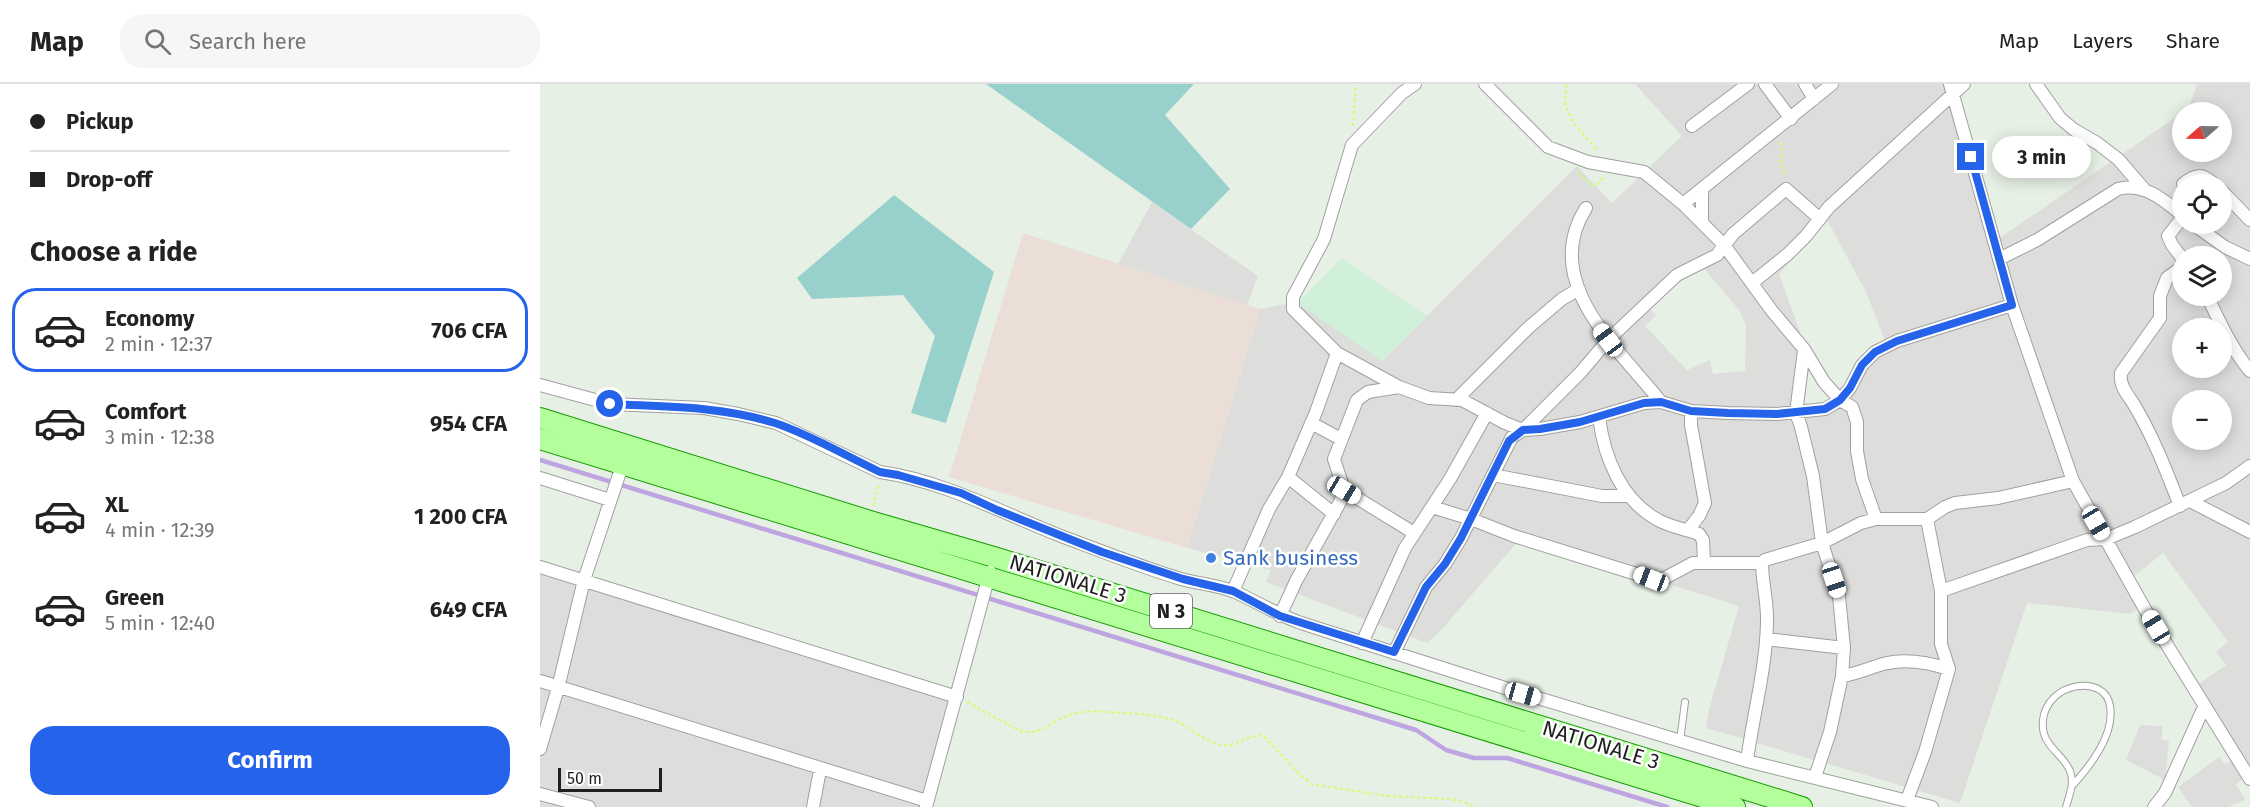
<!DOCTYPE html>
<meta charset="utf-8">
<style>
:root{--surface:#fff;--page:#f6f6f6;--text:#222;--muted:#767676;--line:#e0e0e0;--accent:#2563eb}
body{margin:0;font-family:"Fira Sans",sans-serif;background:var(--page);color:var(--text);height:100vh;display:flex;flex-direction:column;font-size:22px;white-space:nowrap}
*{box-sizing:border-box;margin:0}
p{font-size:20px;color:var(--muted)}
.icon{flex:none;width:33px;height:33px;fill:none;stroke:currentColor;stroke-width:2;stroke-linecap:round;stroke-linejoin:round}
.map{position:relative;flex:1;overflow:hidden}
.drawer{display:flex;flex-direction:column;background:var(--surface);width:540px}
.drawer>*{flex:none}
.banner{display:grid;align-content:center;height:132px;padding:0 30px;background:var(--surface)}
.needle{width:39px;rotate:250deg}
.buttons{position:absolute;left:1632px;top:18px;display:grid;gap:12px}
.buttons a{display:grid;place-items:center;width:60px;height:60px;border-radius:50%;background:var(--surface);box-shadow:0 3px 15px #0003;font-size:30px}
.scale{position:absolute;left:18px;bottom:15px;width:104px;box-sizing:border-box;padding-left:6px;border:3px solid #1f1f1f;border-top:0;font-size:16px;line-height:21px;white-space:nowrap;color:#1f1f1f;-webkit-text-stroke:4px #fff;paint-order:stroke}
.end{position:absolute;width:27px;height:27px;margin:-14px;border:8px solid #2563eb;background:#fff;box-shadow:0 0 0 3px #fff}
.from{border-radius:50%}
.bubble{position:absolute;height:42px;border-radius:21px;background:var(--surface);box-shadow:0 3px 15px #0003;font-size:20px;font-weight:700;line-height:42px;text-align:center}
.car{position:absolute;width:18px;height:36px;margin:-18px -9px;border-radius:8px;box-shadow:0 0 4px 2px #0007;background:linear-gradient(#fff 24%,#345 0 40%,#fff 0 76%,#345 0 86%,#fff 0)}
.banner b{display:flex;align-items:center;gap:21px;height:57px;font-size:22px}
.banner b+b{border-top:2px solid var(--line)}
.banner i{width:15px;height:15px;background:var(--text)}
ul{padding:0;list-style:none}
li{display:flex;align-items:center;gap:18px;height:84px;margin:0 12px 9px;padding:0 18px;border:3px solid transparent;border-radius:24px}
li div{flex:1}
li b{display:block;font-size:22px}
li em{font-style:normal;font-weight:700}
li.selected{border-color:var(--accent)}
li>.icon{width:54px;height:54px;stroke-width:1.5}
h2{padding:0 30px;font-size:27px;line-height:72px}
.action{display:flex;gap:12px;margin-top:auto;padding:12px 30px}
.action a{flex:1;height:69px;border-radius:24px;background:var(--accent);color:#fff;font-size:24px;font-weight:700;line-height:69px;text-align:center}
header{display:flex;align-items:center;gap:36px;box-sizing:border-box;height:84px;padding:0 30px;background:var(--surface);border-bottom:2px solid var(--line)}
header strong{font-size:28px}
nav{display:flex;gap:33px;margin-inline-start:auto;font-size:21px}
.search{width:420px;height:54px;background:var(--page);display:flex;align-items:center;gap:15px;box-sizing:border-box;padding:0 21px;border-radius:24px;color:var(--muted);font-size:22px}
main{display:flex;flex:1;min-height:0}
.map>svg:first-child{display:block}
</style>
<header>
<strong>Map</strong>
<div class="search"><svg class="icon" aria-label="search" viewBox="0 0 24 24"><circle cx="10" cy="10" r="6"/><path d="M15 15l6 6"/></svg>Search here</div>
<nav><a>Map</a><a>Layers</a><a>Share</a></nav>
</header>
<main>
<section class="drawer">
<div class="banner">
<b><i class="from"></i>Pickup</b>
<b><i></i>Drop-off</b>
</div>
<h2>Choose a ride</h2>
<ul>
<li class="selected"><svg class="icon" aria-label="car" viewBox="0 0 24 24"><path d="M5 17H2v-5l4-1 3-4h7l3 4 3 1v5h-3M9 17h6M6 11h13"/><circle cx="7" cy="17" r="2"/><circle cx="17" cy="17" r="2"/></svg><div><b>Economy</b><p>2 min · 12:37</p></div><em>706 CFA</em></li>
<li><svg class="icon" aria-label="car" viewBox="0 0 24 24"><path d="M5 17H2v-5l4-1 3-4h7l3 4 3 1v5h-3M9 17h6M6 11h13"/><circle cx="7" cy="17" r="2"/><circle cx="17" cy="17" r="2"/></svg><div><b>Comfort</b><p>3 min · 12:38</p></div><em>954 CFA</em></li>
<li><svg class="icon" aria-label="car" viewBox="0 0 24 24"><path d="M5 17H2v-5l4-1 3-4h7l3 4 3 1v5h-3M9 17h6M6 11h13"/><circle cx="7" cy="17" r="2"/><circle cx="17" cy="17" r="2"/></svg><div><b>XL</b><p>4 min · 12:39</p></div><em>1 200 CFA</em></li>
<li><svg class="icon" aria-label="car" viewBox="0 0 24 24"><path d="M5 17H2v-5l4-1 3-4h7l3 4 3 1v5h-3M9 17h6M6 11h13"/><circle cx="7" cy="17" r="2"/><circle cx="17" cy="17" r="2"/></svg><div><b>Green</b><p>5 min · 12:40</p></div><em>649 CFA</em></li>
</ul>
<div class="action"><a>Confirm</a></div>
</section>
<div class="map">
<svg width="1710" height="723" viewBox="0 0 1710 723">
<rect width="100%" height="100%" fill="#e7f0e5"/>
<path fill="#dddedc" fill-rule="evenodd" d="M1095,0H1416L1458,155L1642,29V68H1682V28H1644L1648,25L1657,0H1710V691L1656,602L1686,581L1676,568L1688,558L1623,469L1592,494L1607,520L1590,530L1487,519L1420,719L1166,644L1169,625L1199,522L981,454L902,545L887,559L726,498L731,486L647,464L720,225L757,218L842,277L1037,82L1072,119L1142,52ZM1642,100H1682V140H1642ZM1287,136L1326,208L1347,262L1322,281L1290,321L1259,324L1267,287L1260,248L1239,190ZM1642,172H1682V212H1642ZM1161,181L1199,226L1206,241L1205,287L1173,290L1170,276L1147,286L1105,242L1116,231L1106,221ZM1642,244H1682V284H1642ZM1642,316H1682V356H1642Z
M612,118L718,192L707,221L578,180Z
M0,481L420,611L391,723H0Z
M1600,641L1623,642L1621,655L1629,657L1625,696L1586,676Z
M1679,673L1685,680L1692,677L1703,695L1696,700L1705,716L1688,723H1652L1638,703Z"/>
<path fill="#eaded7" d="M483,149L720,225L647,464L409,393Z"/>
<path fill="#d0f0d9" d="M802,174L887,232L842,277L757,219Z"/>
<path fill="#98d1cc" d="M446,0H654L625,31L690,105L651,145Z
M354,111L454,188L406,339L371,329L395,252L363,211L272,215L257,194Z"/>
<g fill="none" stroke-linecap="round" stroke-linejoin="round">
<path stroke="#bea4e0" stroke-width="4.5" d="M0,376L876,646L906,666L934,674H967L1127,723"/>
<g stroke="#a0a0a0" stroke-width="8">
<path id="service" d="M1140,657L1145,618
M1526,723C1529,712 1535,699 1530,687C1523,669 1500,662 1503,636C1507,598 1565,589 1570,622C1575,651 1550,682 1532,702"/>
</g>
<g stroke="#a0a0a0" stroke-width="14">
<path id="minor" d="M875,0L862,9L812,61L784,155L753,213V225L797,269L859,303L889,314L922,316L965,339L983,346L1000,345L1040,338L1104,319L1121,318L1151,327L1188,329L1237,330L1285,325L1300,316L1310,304L1322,281L1335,268L1357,257L1472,221
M945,0L1008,63L1048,78L1104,88L1143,120L1184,161L1232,227L1264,265L1284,298L1300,316L1312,323L1317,338V367L1322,395L1336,435
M1225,0L1251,35
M1265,0L1274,15
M1410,0L1472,221L1533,397L1606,527L1710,695
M1496,0L1520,34L1533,45L1557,59L1578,75L1604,105
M1152,42L1208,0
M1643,100C1655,90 1662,89 1674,100
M1682,107L1710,136
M1143,120L1292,0
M1046,124C999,198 1079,265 1121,318
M1642,134L1628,152L1632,161L1642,174
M1162,137V106
M1653,140L1685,163L1710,175
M1459,175L1497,156L1578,105C1603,98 1624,116 1642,131
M1212,199L1248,170L1266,152L1289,123L1424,0
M1667,212C1680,238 1691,264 1710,287
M1264,266L1256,329L1261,343L1273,392L1282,459L1299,512L1304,564L1302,592L1290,648L1275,693
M0,301L70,320L164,324L198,330L236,339L340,388C404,397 462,429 521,452C561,467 601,483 641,495C659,500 678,501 695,508C717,518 738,531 761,539L965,604L1207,677L1392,723
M916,316L988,244L1022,215L1039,205
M1059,333C1064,373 1081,417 1120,437C1132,443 1147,446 1159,450L1163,456L1164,478
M771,339L801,355
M953,391L1062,412H1089
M748,393L794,430
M0,394L70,416
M804,406L874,449
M1650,417L1710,448
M1640,422C1626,386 1613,352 1593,319C1587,310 1579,301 1581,289L1620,234V212L1627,194L1642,183
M892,423L931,435L974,452L1119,497L1153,479H1222
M1148,446L1159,432L1165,419L1151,341V327
M0,483L417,613
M693,507L729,425L748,393L776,328L797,269
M1401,507L1547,456L1566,455L1595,443L1686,399L1710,382
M740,532L756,497L800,418L804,406L794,375L817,316L828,308L859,303
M1226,555L1304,564
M822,559L865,464L910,395L947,329
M854,569L886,503L905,480L921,454L972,353L983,346L1041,288L1068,256L1137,191L1177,171L1193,150L1246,105L1280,135
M1302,592C1317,590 1329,584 1343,580C1365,574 1387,578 1409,585
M0,597L387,717
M0,665L18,604L44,496L89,361
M1207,677C1213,631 1226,585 1227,539C1228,519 1222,499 1222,479L1225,476L1282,459L1321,439L1336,435H1387L1405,423L1415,419L1458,414L1533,397
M0,710L49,723
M1367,716L1385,668L1409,585L1401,560V507L1387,435
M273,723L280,686
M386,723L450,488
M1614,723L1625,709L1664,623"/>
</g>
<g stroke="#139b00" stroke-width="22">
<path id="primary" d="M0,334L330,437L454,473L1262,723
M0,355L1195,723"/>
</g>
<path stroke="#d0ff68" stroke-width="2" stroke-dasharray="3 3" stroke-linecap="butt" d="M1026,0L1025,20L1033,38L1056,65
M813,42L816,0
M1241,58V80L1246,93
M1038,89L1051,100L1056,102L1063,93
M333,422L338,401
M427,618L480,647C501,651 505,642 522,634C535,627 553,627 567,628C586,629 619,630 636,637C651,644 665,658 681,661C698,664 707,649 724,652L757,688L771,700L848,712L911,715L924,718L934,723"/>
<use href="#service" stroke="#fff" stroke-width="6"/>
<use href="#minor" stroke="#fff" stroke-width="12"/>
<use href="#primary" stroke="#b2ff9c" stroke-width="20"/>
</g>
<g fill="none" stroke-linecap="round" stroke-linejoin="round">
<path stroke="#2563eb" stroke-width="8" d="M70,320C126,323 181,322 235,339C271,351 306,372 340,388L358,391L421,409L457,426L562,468L643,495L693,507L740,532L854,568L886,503L905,480L921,454L969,357L983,346L1000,345L1040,338L1104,319L1121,318L1151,327L1188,329L1237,330L1285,325L1300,316L1310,304L1322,281L1335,268L1357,257L1472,221L1431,73"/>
</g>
<circle fill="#3f7fe0" stroke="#fff" stroke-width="2" cx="671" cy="474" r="6"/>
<g text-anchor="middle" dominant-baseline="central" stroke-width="5" stroke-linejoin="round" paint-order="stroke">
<rect fill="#fff" stroke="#626262" stroke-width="1.5" x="610" y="510" width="42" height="34" rx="4.5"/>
<g font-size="20" font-weight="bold" fill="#1f1f1f">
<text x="631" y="527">N 3</text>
</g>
<g font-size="21" fill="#366cbe" stroke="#fff" text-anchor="start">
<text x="683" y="474">Sank business</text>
</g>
<g font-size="21" fill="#1f1f1f" stroke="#fff">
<text transform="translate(528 495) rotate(17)">NATIONALE 3</text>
<text transform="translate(1061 661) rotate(17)">NATIONALE 3</text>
</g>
</g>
</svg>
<div class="buttons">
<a><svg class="needle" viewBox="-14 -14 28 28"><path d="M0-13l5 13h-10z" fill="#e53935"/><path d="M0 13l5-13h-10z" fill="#767676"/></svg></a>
<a><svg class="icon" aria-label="locate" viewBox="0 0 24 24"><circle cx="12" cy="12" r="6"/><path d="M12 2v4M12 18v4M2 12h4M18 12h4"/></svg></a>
<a><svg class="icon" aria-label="layers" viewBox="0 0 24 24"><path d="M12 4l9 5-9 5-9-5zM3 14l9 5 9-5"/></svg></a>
<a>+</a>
<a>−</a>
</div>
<div class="scale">50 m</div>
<i class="end from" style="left:70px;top:320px"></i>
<i class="end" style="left:1431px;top:73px"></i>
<div class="bubble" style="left:1452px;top:52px;width:99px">3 min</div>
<i class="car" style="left:1068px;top:256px;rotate:323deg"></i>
<i class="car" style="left:804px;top:406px;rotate:121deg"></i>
<i class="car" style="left:1556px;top:439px;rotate:150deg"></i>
<i class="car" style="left:1111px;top:495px;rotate:291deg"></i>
<i class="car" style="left:1294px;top:496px;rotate:162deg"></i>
<i class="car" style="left:1616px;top:543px;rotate:329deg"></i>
<i class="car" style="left:983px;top:610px;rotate:106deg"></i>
</div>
</main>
